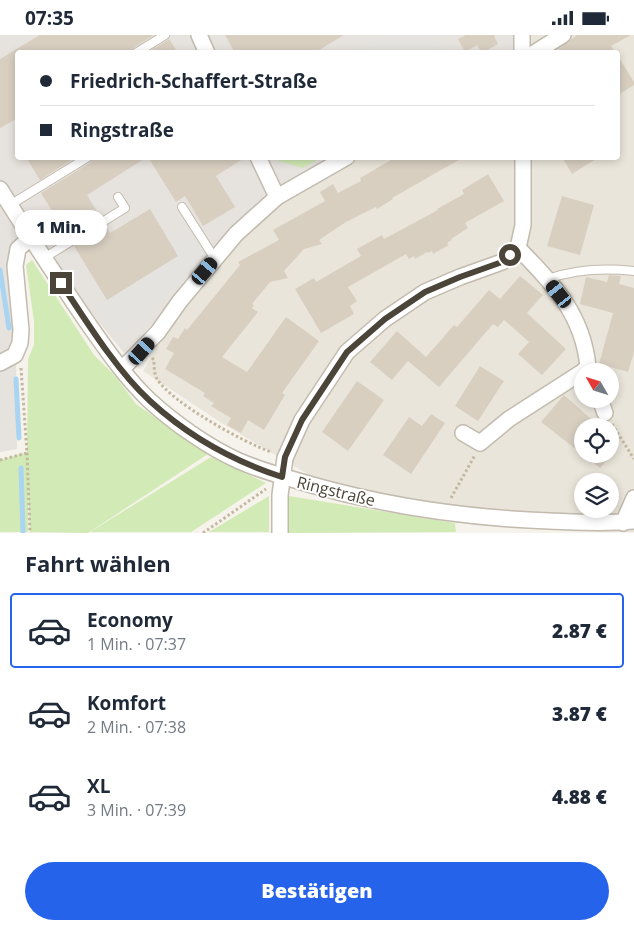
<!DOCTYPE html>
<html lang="de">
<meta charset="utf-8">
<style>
:root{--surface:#fff;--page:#f2f2f3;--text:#1f2937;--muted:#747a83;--line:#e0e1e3;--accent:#2563eb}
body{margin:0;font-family:"Open Sans",sans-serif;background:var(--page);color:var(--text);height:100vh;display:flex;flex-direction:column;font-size:19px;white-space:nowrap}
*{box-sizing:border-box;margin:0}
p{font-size:16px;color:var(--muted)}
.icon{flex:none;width:28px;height:28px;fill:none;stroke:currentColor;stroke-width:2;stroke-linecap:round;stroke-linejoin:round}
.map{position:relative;height:498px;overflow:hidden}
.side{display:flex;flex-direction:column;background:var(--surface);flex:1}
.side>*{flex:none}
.guide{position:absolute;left:15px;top:15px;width:605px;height:110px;border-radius:5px;box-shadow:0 2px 8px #0003;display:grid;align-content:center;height:110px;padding:0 25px;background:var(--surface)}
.needle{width:32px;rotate:309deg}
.controls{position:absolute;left:574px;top:328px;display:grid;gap:10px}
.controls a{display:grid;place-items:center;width:45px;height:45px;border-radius:50%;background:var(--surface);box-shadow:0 2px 8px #0003;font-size:25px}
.end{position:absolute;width:22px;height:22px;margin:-11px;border:6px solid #4b4439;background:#fff;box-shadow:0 0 0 2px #fff}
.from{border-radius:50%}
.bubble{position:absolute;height:35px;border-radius:18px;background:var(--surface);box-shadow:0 2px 8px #0003;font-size:16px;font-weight:800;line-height:35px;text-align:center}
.car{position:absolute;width:15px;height:30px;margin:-15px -8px;border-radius:6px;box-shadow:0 0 4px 1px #0007;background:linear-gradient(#222 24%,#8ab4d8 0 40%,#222 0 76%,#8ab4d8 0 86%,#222 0)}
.guide b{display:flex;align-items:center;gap:18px;height:48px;font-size:19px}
.guide b+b{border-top:1px solid var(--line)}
.guide i{width:12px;height:12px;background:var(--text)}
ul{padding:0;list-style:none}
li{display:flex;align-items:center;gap:15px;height:75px;margin:0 10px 8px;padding:0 15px;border:2px solid transparent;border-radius:5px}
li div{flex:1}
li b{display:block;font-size:19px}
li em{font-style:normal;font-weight:800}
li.active{border-color:var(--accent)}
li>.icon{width:45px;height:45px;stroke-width:1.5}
h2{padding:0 25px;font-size:22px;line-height:60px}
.cta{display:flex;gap:10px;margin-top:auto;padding:10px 25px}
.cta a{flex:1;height:58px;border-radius:30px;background:var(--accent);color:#fff;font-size:20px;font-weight:800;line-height:58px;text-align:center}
.status{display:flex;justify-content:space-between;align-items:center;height:35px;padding:0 25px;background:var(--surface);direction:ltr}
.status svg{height:14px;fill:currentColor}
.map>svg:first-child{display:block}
</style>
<div class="status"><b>07:35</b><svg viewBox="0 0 49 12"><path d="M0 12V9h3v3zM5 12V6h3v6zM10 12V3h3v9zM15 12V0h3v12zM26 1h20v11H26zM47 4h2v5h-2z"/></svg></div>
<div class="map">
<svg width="634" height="498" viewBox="0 0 634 498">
<rect width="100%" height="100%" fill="#f6f3ec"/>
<path fill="#eae5da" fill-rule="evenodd" d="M526,0H634V497H606L455,488L356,468L220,387L143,336L194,249L277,162L344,123L618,122V18L524,17L531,13ZM582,336H610V364H582ZM582,391H610V419H582ZM582,446H610V474H582Z"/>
<path fill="#e6e2dd" d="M0,0H525L531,13L524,18H18V122L344,123L277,162L124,318L30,203L15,231L17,414L0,417Z"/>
<path fill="#d2eab5" d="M270,123H321L302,133Z
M32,225L94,320L116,342L136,369L208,419L88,498L30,497L28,449V497H0V425L27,417L28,324L34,310V286L26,230Z
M211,422L266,448L191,497H90Z
M269,461V497H209Z
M289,461L455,488L456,497L287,498Z"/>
<path fill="#e5e3e0" d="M389,0H445L437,4L444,17H360Z
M191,198L207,220L168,262L138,286L123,297L112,295L102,283L96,271L178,221L172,211Z"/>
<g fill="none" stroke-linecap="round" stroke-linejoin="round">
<path stroke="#a9d4f2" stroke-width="5" d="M0,235L9,293
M16,344L19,403
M21,433L23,498"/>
</g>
<path fill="#d8cfc1" d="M40,0H154L133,13L130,18H18V83L0,93V24Z
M225,0H344L314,18H235Z
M466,0H495L494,1L498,9L482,18L477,10L465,17L458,4Z
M577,0H631L611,11L616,18H553Z
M169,4L178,18H147L168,5Z
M618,21L634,47V50L618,60Z
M26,122H76L40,145Z
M94,122H147L87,160L100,182L69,201L67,199L63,202L50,180L54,179L41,158L91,127Z
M148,122H246L216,141L235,172L203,191L185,161L176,167Z
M396,122H464L392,163L393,164L377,174L376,172L346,187L319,205L322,209L304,214L284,236L288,243L270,247L252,269L254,270L252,273L258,277L222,322L247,337L286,282L319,306L282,358L285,360L264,395L248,385L241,398L227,390L231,383L211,371L214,368L203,361L205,358L165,334L174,318L166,314L173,302L178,304L185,293L187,295L240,230L238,227L279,205L273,195L325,166L320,157L333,149L338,158L361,146L360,143Z
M562,122H599L572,139Z
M488,139L504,166L465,188L468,193L451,204L452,205L447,208L449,210L433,219L432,216L428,218L427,217L415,224L414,221L409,224L406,219L348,252L357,266L350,271L354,279L321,298L295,254L314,243L316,247L361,221L357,214L382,200L384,204L438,175L437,174L464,159L462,155Z
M562,161L594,170L580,220L547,211Z
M150,174L178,221L107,265L74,211L106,191L110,198Z
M609,240L621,241L619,249L634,253V317L628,337L599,329L613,278L580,269L586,242L607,247Z
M520,241L543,260L527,278L566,314L542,340L518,319L529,307L504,285L498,292L493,289L439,352L408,326L392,345L370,327L397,296L426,322L454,290L457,292L489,255L500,264Z
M480,331L504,346L478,386L455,371Z
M357,346L384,365L348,416L322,397Z
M564,360L599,391H582V419L541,387Z
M431,379L445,388L411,439L383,420L409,382L422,391Z
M583,419H612L600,433Z"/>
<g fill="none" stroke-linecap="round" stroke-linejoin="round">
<g stroke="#c2bbae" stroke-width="10">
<path id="lane" d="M136,18L165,0
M10,170L88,122
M182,172L215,224
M44,223L125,173L118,162
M548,244C576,234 605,233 634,236"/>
</g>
<g stroke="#c2bbae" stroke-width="18">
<path id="street" d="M199,0L207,18
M522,18V0
M534,18L563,0
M258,122L277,162
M0,154C28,199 57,243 87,287C106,314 125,342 149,365C174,388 208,412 239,426C262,436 288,443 312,450C390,472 469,483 549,486C577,487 606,489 634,486
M518,213C553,249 583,279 588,332L583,336
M0,328L15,320L20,308L21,295L15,231L18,214L30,203
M122,334L158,297L180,266L236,199L277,162L347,122
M600,364L605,378
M463,398L480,408L509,384L582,337
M623,488L634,463
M280,498V460L285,423L302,385L347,317L385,284L425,257L460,242L502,227L518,213L523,190V122"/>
</g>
<path stroke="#c4b79f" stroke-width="3" stroke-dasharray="2.5 2.5" stroke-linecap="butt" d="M152,323L154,325C154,330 154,339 157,344C172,368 243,407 271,417
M21,333L27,418L30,498
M612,389L634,424
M0,425L27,418
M451,463L475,420
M203,498L266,454"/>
<use href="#lane" stroke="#fff" stroke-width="8"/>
<use href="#street" stroke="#fff" stroke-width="15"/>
</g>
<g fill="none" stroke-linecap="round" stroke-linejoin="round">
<path stroke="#4b4439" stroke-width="6" d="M61,248C86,286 117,336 150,366C188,401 233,426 282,442L285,422L302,385L347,317L385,284L425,257L460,242L502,227L510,220"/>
</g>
<g text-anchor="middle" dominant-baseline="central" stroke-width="4" stroke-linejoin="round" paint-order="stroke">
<g font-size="16" fill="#4b4439" stroke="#fff">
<text transform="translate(336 456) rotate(14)">Ringstraße</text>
</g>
</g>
</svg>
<div class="controls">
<a><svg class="needle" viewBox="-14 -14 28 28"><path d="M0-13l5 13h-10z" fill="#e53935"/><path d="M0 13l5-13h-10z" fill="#747a83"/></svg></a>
<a><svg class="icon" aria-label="locate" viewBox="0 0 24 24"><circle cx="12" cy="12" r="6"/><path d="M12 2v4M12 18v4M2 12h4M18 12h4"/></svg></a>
<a><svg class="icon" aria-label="layers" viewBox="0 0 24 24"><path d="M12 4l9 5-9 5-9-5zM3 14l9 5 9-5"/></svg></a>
</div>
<i class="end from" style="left:510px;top:220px"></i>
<i class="end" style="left:61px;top:248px"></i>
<div class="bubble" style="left:15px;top:175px;width:92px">1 Min.</div>
<i class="car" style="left:205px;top:236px;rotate:40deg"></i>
<i class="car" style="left:559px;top:259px;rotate:322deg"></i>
<i class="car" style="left:142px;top:316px;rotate:42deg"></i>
<div class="guide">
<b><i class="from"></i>Friedrich-Schaffert-Straße</b>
<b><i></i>Ringstraße</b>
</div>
</div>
<section class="side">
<h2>Fahrt wählen</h2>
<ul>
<li class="active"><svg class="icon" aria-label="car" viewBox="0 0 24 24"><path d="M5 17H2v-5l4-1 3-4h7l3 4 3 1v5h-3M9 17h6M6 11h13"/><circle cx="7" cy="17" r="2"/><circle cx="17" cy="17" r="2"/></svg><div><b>Economy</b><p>1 Min. · 07:37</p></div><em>2.87 €</em></li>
<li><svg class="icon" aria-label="car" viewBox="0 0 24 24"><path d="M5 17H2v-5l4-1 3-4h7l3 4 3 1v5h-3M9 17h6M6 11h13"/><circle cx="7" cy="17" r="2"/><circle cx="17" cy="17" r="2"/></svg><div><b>Komfort</b><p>2 Min. · 07:38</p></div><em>3.87 €</em></li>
<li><svg class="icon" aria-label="car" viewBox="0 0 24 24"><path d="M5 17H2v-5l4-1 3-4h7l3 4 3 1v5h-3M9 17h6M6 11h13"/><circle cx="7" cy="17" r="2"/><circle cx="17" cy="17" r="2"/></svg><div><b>XL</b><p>3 Min. · 07:39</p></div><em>4.88 €</em></li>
</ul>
<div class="cta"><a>Bestätigen</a></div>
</section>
